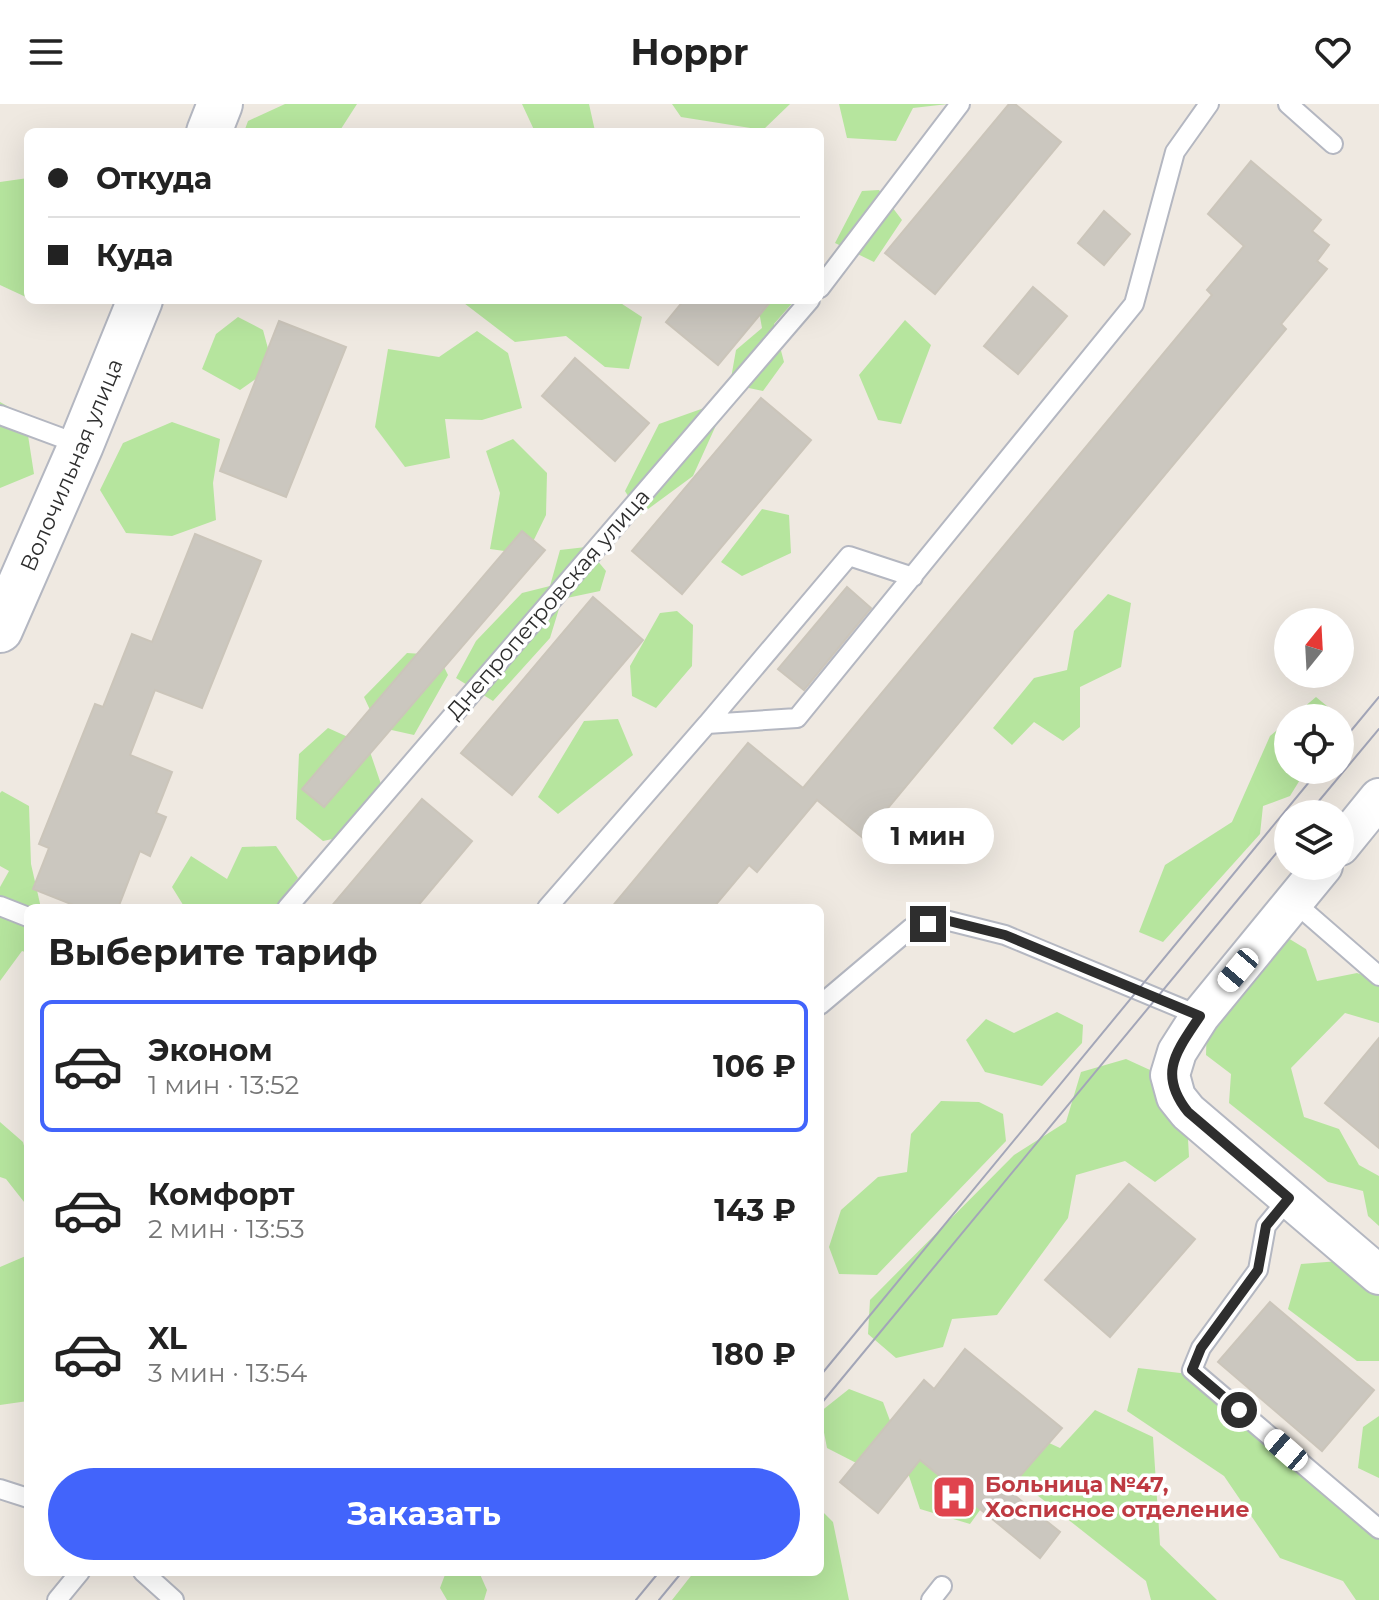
<!DOCTYPE html>
<html lang="ru">
<meta charset="utf-8">
<style>
:root{--surface:#fff;--page:#f6f6f6;--text:#222;--muted:#767676;--line:#e0e0e0;--accent:#4264fb}
body{margin:0;font-family:Montserrat,sans-serif;background:var(--page);color:var(--text);height:100vh;display:flex;flex-direction:column;font-size:30px;white-space:nowrap}
*{box-sizing:border-box;margin:0}
p{font-size:26px;color:var(--muted)}
.icon{flex:none;width:44px;height:44px;fill:none;stroke:currentColor;stroke-width:2;stroke-linecap:round;stroke-linejoin:round}
.map{position:relative;flex:1;overflow:hidden}
.drawer{position:absolute;left:24px;top:800px;width:800px;height:672px;display:flex;flex-direction:column;background:var(--surface);border-radius:12px;box-shadow:0 8px 32px #0002}
.drawer>*{flex:none}
.guide{position:absolute;left:24px;top:24px;width:800px;height:176px;border-radius:12px;box-shadow:0 8px 32px #0002;display:grid;align-content:center;height:176px;padding:0 24px;background:var(--surface)}
.needle{width:52px;rotate:18deg}
.buttons{position:absolute;left:1274px;top:504px;display:grid;gap:16px}
.buttons a{display:grid;place-items:center;width:80px;height:80px;border-radius:50%;background:var(--surface);box-shadow:0 8px 32px #0002;font-size:40px}
.end{position:absolute;width:36px;height:36px;margin:-18px;border:10px solid #2e2e2e;background:#fff;box-shadow:0 0 0 4px #fff}
.from{border-radius:50%}
.bubble{position:absolute;height:56px;border-radius:28px;background:var(--surface);box-shadow:0 8px 32px #0002;font-size:26px;font-weight:700;line-height:56px;text-align:center}
.car{position:absolute;width:24px;height:48px;margin:-24px -12px;border-radius:10px;box-shadow:0 0 6px 2px #0007;background:linear-gradient(#fff 24%,#345 0 40%,#fff 0 76%,#345 0 86%,#fff 0)}
.guide b{display:flex;align-items:center;gap:28px;height:76px;font-size:30px}
.guide b+b{border-top:2px solid var(--line)}
.guide i{width:20px;height:20px;background:var(--text)}
ul{padding:0;list-style:none}
li{display:flex;align-items:center;gap:24px;height:132px;margin:0 16px 12px;padding:0 8px;border:4px solid transparent;border-radius:12px}
li div{flex:1}
li b{display:block;font-size:30px}
li em{font-style:normal;font-weight:700}
li.selected{border-color:var(--accent)}
li>.icon{width:72px;height:72px;stroke-width:1.5}
h2{padding:0 24px;font-size:36px;line-height:96px}
.button{display:flex;gap:16px;margin-top:auto;padding:16px 24px}
.button a{flex:1;height:92px;border-radius:48px;background:var(--accent);color:#fff;font-size:32px;font-weight:700;line-height:92px;text-align:center}
header{display:flex;justify-content:space-between;align-items:center;height:104px;padding:0 24px;background:var(--surface);font-size:36px;font-weight:700}
.map>svg:first-child{display:block}
</style>
<header><svg class="icon" aria-label="menu" viewBox="0 0 24 24"><path d="M4 6h16M4 12h16M4 18h16"/></svg>Hoppr<svg class="icon" aria-label="heart" viewBox="0 0 24 24"><path d="M12 20l-8-8c-3-5 5-10 8-4 3-6 11-1 8 4z"/></svg></header>
<div class="map">
<svg width="1379" height="1496" viewBox="0 0 1379 1496">
<rect width="100%" height="100%" fill="#efe9e1"/>
<path fill="#b6e59e" d="M285,0H357L339,28H244L248,17Z
M522,0H589L595,27L535,28Z
M672,0H790L763,26L681,13Z
M839,0H948L913,4L896,37L847,34Z
M28,74V194L0,181V78Z
M879,86L902,116L874,158L835,139L862,87Z
M460,196H616L642,213L629,265L605,263L566,232L515,238Z
M757,196H795L774,220L784,258L763,287L730,280L736,246L762,224Z
M238,213L263,226L273,263L240,286L202,265L216,230Z
M905,216L931,241L901,320L878,316L859,271Z
M477,227L508,249L522,304L482,316L445,315L450,354L405,363L375,323L388,245L439,253Z
M0,298L25,312L34,370L0,384Z
M704,304L717,319L693,372L640,411L625,387L659,320Z
M172,318L220,335L213,379L216,416L172,432L126,429L100,386L123,339Z
M513,335L547,369L546,411L527,450L490,445L500,389L486,347Z
M762,405L789,411L791,449L742,472L721,458Z
M586,443L606,467L600,487L562,495L550,534L493,597L456,574L476,537L522,489L550,482L560,446Z
M1108,490L1131,499L1121,563L1080,583V623L1063,637L1034,618L1012,641L993,624L1034,574L1067,566L1074,527Z
M677,507L693,521L692,562L656,604L632,592L630,562L660,509Z
M407,549L438,551L448,571L414,631L378,623L364,593Z
M1316,593L1339,612L1338,614H1291Z
M618,615L633,651L558,710L538,693L584,617Z
M1288,617V666H1306L1290,692L1263,702L1260,730L1163,838L1139,828L1165,761L1232,718L1270,632Z
M328,624L368,642L382,683L366,728L323,737L296,715L299,650Z
M2,687L29,702L31,760L41,804H28V849L22,847L0,877V783L9,767L0,762V689Z
M276,742L298,774L275,804H185L172,783L191,752L227,775L242,743Z
M1283,831L1306,845L1317,877L1357,869L1379,877V919L1345,909L1291,964L1304,1013L1339,1025L1359,1061L1379,1072V1122L1368,1112L1363,1087L1328,1078L1229,999L1231,970L1206,951L1207,918Z
M1057,908L1083,921L1082,939L1042,982L985,968L966,936L986,915L1014,929Z
M1126,955L1185,982L1189,1053L1155,1078L1125,1057L1076,1071L1068,1114L997,1211L952,1215L943,1243L896,1254L868,1230L870,1196L1014,1051L1066,1018L1081,968Z
M941,997L979,998L1003,1010L1006,1037L877,1171L839,1170L829,1143L841,1106L878,1073L907,1068L911,1030Z
M0,1018L23,1038L28,1057V1103L6,1075L0,1073Z
M28,1151V1297L0,1301V1163Z
M1352,1156L1379,1181V1257H1357L1288,1205L1301,1160Z
M1138,1264L1214,1273L1379,1415V1496H1356L1343,1477L1280,1454L1224,1372L1127,1307Z
M849,1285L883,1298L898,1338L868,1365L827,1344L820,1308Z
M971,1303L1060,1344L1095,1306L1153,1333L1160,1441L1217,1496H1151L1146,1477L961,1331Z
M1379,1312V1374L1358,1364L1363,1323Z
M932,1333L988,1395L970,1420L920,1405L905,1360Z
M820,1405L833,1418L849,1496H672L694,1468H820Z
M446,1468H479L487,1486L484,1496H447L440,1484Z"/>
<path fill="#cbc7bf" stroke="#cbc5ba" stroke-width="2" d="M1009,0H1015L1061,38L935,190L885,149Z
M1251,57L1321,116L1312,127L1329,141L1317,157L1327,165L1281,220L1286,225L863,734L817,696L757,768L749,761L713,804H611L748,639L803,684L1212,191L1207,186L1244,142L1208,110Z
M1104,107L1130,130L1104,161L1078,139Z
M1033,183L1067,212L1018,270L984,242Z
M684,196H772L718,261L666,218Z
M279,217L346,243L286,393L220,367Z
M575,254L649,319L615,357L542,292Z
M761,294L811,336L682,490L632,447Z
M522,427L545,446L324,703L302,685Z
M195,430L261,457L202,604L155,586L130,651L172,668L156,709L166,713L150,752L140,747L118,804H81L33,785L49,744L39,740L95,600L103,603L132,530L152,538Z
M847,483L871,504L804,586L778,565Z
M593,493L643,536L512,691L461,649Z
M422,695L472,737L416,804H330Z
M1379,934V1044L1325,999Z
M1129,1080L1195,1135L1110,1233L1045,1176Z
M1270,1198L1374,1286L1322,1347L1218,1258Z
M965,1245L1062,1324L1008,1386L1060,1428L1040,1454L920,1356L878,1409L840,1378L924,1276L934,1285Z"/>
<g fill="none" stroke-linecap="round" stroke-linejoin="round">
<g stroke="#b4b7c1" stroke-width="22">
<path id="service" d="M1288,0L1333,40
M820,184L960,0
M0,311L81,341
M707,620L849,452L913,473
M1294,798L1379,872
M0,802L28,813
M287,804L810,196
M547,804L707,620L797,614L1134,200L1175,48L1209,0
M820,901L911,824L945,816L1005,831L1200,912
M1289,1094L1266,1122L1258,1166L1201,1244L1192,1266L1379,1425
M0,1385L28,1394
M143,1468L174,1496
M57,1496L80,1468
M931,1496L942,1482"/>
</g>
<g stroke="#b4b7c1" stroke-width="42">
<path id="minor" d="M1340,742L1379,694
M1323,762L1200,912L1177,948L1170,971L1176,993L1188,1008L1379,1171"/>
</g>
<g stroke="#b4b7c1" stroke-width="48">
<g id="tertiary">
<path d="M209,28L220,0"/>
<path id="s1" d="M0,526L81,341L140,196"/>
</g>
</g>
<use href="#service" stroke="#fff" stroke-width="18"/>
<use href="#minor" stroke="#fff" stroke-width="38"/>
<use href="#tertiary" stroke="#fff" stroke-width="44"/>
<path stroke="#a3a6b8" stroke-width="2" d="M1340,640L1379,593
M1308,710L1379,625
M820,1272L1319,666
M820,1301L1288,735
M636,1496L659,1468
M659,1496L682,1468"/>
</g>
<g fill="none" stroke-linecap="round" stroke-linejoin="round">
<path stroke="#2e2e2e" stroke-width="10" d="M928,820L945,816L1005,831L1200,912C1177,947 1157,969 1188,1008L1289,1094L1266,1122L1258,1166L1201,1244L1192,1266L1239,1306"/>
</g>
<defs>
<g id="hospital-square" transform="scale(2.3)"><rect x="-9" y="-9" width="18" height="18" rx="4" fill="#e0444e" stroke="#fff"/><path d="M-5-5h3v3.5h4V-5h3V5h-3V1.5h-4V5h-3Z" fill="#fff"/></g>
</defs>
<g fill-rule="evenodd">
<use href="#hospital-square" x="954" y="1393"/>
</g>
<g text-anchor="middle" dominant-baseline="central" stroke-width="7" stroke-linejoin="round" paint-order="stroke">
<g font-size="22" fill="#2e2e2e" stroke="#fff">
<text stroke="none"><textPath href="#s1" startOffset="180">Волочильная улица</textPath></text>
<text transform="translate(548 500) rotate(-49)">Днепропетровская улица</text>
</g>
<g font-size="22" font-weight="bold" fill="#be3a42" stroke="#fff" text-anchor="start">
<text x="985" y="1380">Больница №47,<tspan x="985" dy="25">Хосписное отделение</tspan></text>
</g>
</g>
</svg>
<div class="buttons">
<a><svg class="needle" viewBox="-14 -14 28 28"><path d="M0-13l5 13h-10z" fill="#e53935"/><path d="M0 13l5-13h-10z" fill="#767676"/></svg></a>
<a><svg class="icon" aria-label="locate" viewBox="0 0 24 24"><circle cx="12" cy="12" r="6"/><path d="M12 2v4M12 18v4M2 12h4M18 12h4"/></svg></a>
<a><svg class="icon" aria-label="layers" viewBox="0 0 24 24"><path d="M12 4l9 5-9 5-9-5zM3 14l9 5 9-5"/></svg></a>
</div>
<i class="end from" style="left:1239px;top:1306px"></i>
<i class="end" style="left:928px;top:820px"></i>
<div class="bubble" style="left:862px;top:704px;width:132px">1 мин</div>
<i class="car" style="left:1238px;top:866px;rotate:220deg"></i>
<i class="car" style="left:1286px;top:1346px;rotate:311deg"></i>
<div class="guide">
<b><i class="from"></i>Откуда</b>
<b><i></i>Куда</b>
</div>
<section class="drawer">
<h2>Выберите тариф</h2>
<ul>
<li class="selected"><svg class="icon" aria-label="car" viewBox="0 0 24 24"><path d="M5 17H2v-5l4-1 3-4h7l3 4 3 1v5h-3M9 17h6M6 11h13"/><circle cx="7" cy="17" r="2"/><circle cx="17" cy="17" r="2"/></svg><div><b>Эконом</b><p>1 мин · 13:52</p></div><em>106 ₽</em></li>
<li><svg class="icon" aria-label="car" viewBox="0 0 24 24"><path d="M5 17H2v-5l4-1 3-4h7l3 4 3 1v5h-3M9 17h6M6 11h13"/><circle cx="7" cy="17" r="2"/><circle cx="17" cy="17" r="2"/></svg><div><b>Комфорт</b><p>2 мин · 13:53</p></div><em>143 ₽</em></li>
<li><svg class="icon" aria-label="car" viewBox="0 0 24 24"><path d="M5 17H2v-5l4-1 3-4h7l3 4 3 1v5h-3M9 17h6M6 11h13"/><circle cx="7" cy="17" r="2"/><circle cx="17" cy="17" r="2"/></svg><div><b>XL</b><p>3 мин · 13:54</p></div><em>180 ₽</em></li>
</ul>
<div class="button"><a>Заказать</a></div>
</section>
</div>
